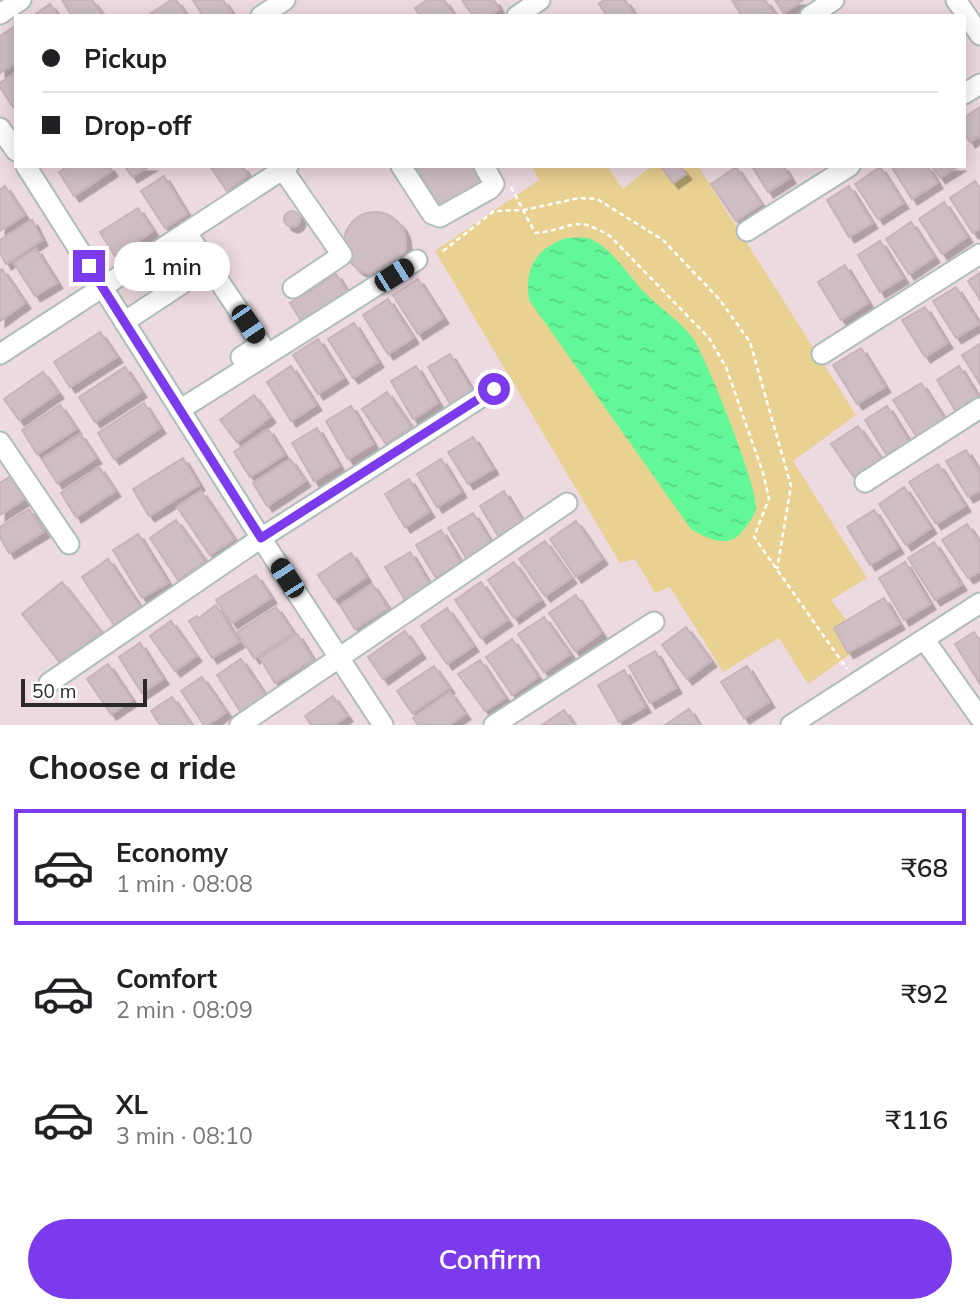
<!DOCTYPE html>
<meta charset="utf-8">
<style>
:root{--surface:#fff;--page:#f6f6f6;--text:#202124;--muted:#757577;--line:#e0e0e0;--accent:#7c3aed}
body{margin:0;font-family:Mulish,sans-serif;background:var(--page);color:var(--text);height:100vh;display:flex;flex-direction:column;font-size:26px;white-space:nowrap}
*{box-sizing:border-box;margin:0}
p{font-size:23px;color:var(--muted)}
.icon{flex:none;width:38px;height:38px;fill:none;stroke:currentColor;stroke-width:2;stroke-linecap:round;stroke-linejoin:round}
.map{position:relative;height:725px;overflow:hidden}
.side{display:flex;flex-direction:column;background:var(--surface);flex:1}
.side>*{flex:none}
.guide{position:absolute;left:14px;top:14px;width:952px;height:154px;border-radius:0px;box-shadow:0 4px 18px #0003;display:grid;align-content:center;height:154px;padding:0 28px;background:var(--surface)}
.scale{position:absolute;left:21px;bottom:18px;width:126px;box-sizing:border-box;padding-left:7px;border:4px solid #292929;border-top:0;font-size:19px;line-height:24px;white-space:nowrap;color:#292929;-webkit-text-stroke:5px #fff;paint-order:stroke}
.end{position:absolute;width:32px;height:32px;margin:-16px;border:9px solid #7c3aed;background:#fff;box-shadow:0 0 0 4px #fff}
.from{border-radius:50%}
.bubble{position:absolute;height:49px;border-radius:24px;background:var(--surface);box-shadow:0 4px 18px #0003;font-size:23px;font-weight:600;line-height:49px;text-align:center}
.car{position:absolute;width:21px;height:42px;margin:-21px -10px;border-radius:9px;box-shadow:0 0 5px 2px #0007;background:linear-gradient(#222 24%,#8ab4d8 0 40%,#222 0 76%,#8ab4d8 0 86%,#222 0)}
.guide b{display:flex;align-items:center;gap:24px;height:66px;font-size:26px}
.guide b+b{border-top:2px solid var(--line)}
.guide i{width:18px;height:18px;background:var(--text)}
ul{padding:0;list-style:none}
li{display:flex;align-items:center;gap:21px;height:116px;margin:0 14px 10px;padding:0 14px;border:4px solid transparent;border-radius:0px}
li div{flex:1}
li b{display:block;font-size:26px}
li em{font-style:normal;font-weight:600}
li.on{border-color:var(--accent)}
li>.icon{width:63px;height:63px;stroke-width:1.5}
h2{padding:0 28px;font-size:32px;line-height:84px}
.primary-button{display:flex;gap:14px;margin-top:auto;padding:14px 28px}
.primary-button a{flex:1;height:80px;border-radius:42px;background:var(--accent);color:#fff;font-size:28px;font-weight:600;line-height:80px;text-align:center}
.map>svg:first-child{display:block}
</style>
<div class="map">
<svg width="980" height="725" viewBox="0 0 980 725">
<defs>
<pattern id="water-ripples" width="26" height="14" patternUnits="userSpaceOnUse" patternTransform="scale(1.75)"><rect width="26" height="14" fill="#63f897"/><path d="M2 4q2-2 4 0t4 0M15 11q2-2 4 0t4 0" fill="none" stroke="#56d582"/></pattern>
<filter id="shadow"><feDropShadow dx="5.5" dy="5.5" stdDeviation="0" flood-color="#0004"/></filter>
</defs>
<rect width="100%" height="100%" fill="#edd9e0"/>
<path fill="#e8d191" d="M532,166H607L623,189L652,166H698L856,415L793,461L867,578L831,600L865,644L808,684L779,638L723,672L670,587L655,593L635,559L620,563L435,251L539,180Z"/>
<path fill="url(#water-ripples)" d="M566,238C573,238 581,237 587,238C607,243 628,274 641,289C657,306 678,319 692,337C706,356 757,485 756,507C755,517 746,527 740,534C727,549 704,537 691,529L529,300C524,268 536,249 566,238Z"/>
<path fill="#cebec3" stroke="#c8b3b9" stroke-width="2" filter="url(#shadow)" d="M62,0H92L102,14L99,16H72Z
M171,0H176L187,16H152L150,14Z
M193,0H223L231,12L226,16H203Z
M427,0H444L454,16H420L415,8Z
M462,0H494L499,9L489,16H473Z
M604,0H625L635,16H607L599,4Z
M732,0H765L775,14L742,16Z
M775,0H803L784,13Z
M50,4L58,16H33Z
M15,26L16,63L0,73V36Z
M16,72V106L13,107L0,87V83Z
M980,107V135L970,142L964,133V118Z
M68,166H109L112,171L74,196L59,172Z
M125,166H150L132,177Z
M210,166H242L248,175L227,191Z
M407,166H476L485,181L434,212Z
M661,166H680L686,174L673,183Z
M752,166H783L790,178L768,192Z
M891,166H927L937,183L912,199Z
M932,166H959L940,178Z
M736,167L761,204L736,221L711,184Z
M880,167L903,203L878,219L855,184Z
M164,176L187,214L165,228L141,191Z
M975,181L980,189V228L973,233L950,198Z
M5,186L24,215L0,231V190Z
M849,186L872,223L849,237L827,200Z
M944,202L967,237L942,254L919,219Z
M138,208L153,231L115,256L100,232Z
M284 219a8 8 0 1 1 16 0a8 8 0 1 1-16 0Z
M344 243a31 31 0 1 1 62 0a31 31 0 1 1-62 0Z
M32,220L42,240L6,264L0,253V240Z
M911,222L934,257L909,274L886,239Z
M880,241L903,278L880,292L858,255Z
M36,249L57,283L35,296L14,263Z
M845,265L868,303L841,320L818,282Z
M2,269L25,303L0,321V270Z
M980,273V300L968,281Z
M336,274L349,295L303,324L290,303Z
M418,279L443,318L418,334L393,295Z
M956,287L979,324L956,338L933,301Z
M388,299L413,338L388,354L363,315Z
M925,307L947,343L925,357L902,320Z
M354,323L378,362L353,378L328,339Z
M100,332L117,357L70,387L54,362Z
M318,339L343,378L318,394L293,355Z
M980,344V384L962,355Z
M861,348L885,387L857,404L833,365Z
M450,354L473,392L451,405L428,367Z
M291,366L316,405L291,421L267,382Z
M416,366L438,403L413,419L391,381Z
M959,366L980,400L959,417L937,380Z
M125,367L141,392L95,422L79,397Z
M43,372L58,393L19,420L4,399Z
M921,383L947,423L919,440L893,400Z
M387,392L411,427L386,444L362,409Z
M254,395L270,417L237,442L220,420Z
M144,403L160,428L114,459L98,433Z
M60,405L76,429L37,454L22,430Z
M351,406L373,444L348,459L326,421Z
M887,406L910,443L888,457L865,420Z
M858,426L883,462L856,480L831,444Z
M317,428L339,466L314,481L292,443Z
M268,429L284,455L250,477L234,452Z
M80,434L96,458L57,483L42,459Z
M473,437L493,469L468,484L448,452Z
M966,450L980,473V490L968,497L946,461Z
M183,458L199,485L149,516L133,489Z
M290,459L305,481L267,506L253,483Z
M441,459L461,492L437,507L417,474Z
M938,464L965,506L936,524L909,482Z
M99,467L115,491L76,517L61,493Z
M11,476L25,499L0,515V483Z
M409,479L429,512L405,527L385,494Z
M904,487L931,528L906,545L879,504Z
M201,491L234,539L210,555L177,507Z
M504,491L524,524L500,539L480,506Z
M29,509L44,532L9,553L0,537V527Z
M874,510L898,548L870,565L847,527Z
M473,513L493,546L468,561L448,528Z
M176,520L205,561L178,580L150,538Z
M576,521L602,559L576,577L550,539Z
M967,524L980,544V571L968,578L942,540Z
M441,530L461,563L436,578L416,545Z
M138,534L168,583L142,598L113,550Z
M545,541L571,578L545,596L519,559Z
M934,542L961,585L935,600L908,558Z
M410,552L430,585L405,600L385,567Z
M351,553L366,577L334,599L318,575Z
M108,559L140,607L114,625L82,577Z
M514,562L540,600L514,618L488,580Z
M905,562L930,604L904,620L879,578Z
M256,575L271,598L232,623L216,600Z
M62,582L101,632L61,664L22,614Z
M481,582L507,620L481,638L455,600Z
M372,584L388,608L355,629L340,605Z
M576,595L601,633L575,651L549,613Z
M884,598L899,624L848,653L834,628Z
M216,605L239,642L212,658L189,621L197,616L199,618Z
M276,607L293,633L254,658L237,632Z
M447,608L473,646L447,664L421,626Z
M544,617L570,654L544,672L518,634Z
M171,621L196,656L175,671L150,636Z
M686,627L711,661L687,679L662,645Z
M405,631L420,653L383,679L368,657Z
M974,632L980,641V684L955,644Z
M297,634L313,660L275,683L260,658Z
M512,639L538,677L512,695L486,657Z
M140,643L163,679L142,693L119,657Z
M655,651L676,688L650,703L629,666Z
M241,659L267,698L242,714L217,675Z
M480,660L505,698L485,711L458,674Z
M108,664L132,700L111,714L87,679Z
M434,666L449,688L412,713L397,691Z
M747,666L769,702L744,718L721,682Z
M624,670L645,707L619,722L598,685Z
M202,677L226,712L208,725H204L181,691Z
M450,692L465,714L449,725H418L413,718Z
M333,696L347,716L334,725H311L305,716Z
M172,697L191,725H160L151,711Z
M689,709L699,725H665Z
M564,710L574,725H542Z"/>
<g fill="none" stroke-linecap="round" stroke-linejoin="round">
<g stroke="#aebebc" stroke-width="23">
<path id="minor" d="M956,0L980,35
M0,14L21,0
M261,16L285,0
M517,16L540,0
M810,16L834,0
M964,94L980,84
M0,128L16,151
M26,166L261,538L383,725
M401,166L432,214L440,217L490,189L494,184L484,166
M283,170L342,255L293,288
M747,231L850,166
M187,233L261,344L241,357
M124,322L209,266
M0,354L288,166
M822,354L980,254
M181,409L417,260
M0,442L69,544
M865,482L980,408
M924,639L980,718
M49,683L261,538L494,389
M240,725L567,503
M494,725L654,622
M791,725L980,603"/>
</g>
<path stroke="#fff" stroke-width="2.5" stroke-dasharray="5 3.5" stroke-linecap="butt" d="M511,187L535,233C573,230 572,213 610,236L709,338L726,367L763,473L769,498L754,537L847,669
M443,251L494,211L524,210L579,198L597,199L663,240L720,300L750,342L791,486L777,569"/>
<use href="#minor" stroke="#fff" stroke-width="19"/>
</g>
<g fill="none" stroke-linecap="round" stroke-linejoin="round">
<path stroke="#7c3aed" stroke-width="9" d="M89,266L261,538L494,389"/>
</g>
</svg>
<div class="scale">50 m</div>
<i class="end from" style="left:494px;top:389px"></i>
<i class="end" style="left:89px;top:266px"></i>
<div class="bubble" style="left:114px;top:242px;width:116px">1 min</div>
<i class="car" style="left:394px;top:275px;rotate:58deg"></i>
<i class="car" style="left:248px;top:324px;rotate:146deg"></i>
<i class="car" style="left:287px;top:578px;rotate:327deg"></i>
<div class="guide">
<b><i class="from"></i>Pickup</b>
<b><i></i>Drop-off</b>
</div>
</div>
<section class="side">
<h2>Choose a ride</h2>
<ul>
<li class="on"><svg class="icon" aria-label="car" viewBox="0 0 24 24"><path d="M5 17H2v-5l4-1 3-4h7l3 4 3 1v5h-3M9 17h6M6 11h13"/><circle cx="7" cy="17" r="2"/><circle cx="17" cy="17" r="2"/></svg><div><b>Economy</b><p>1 min · 08:08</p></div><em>₹68</em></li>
<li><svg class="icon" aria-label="car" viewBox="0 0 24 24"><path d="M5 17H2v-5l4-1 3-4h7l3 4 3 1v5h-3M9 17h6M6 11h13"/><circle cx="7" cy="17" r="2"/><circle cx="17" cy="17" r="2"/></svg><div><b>Comfort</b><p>2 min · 08:09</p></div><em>₹92</em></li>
<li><svg class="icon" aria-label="car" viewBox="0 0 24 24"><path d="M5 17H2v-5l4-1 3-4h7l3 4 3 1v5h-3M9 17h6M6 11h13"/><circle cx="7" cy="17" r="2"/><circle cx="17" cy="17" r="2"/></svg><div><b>XL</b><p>3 min · 08:10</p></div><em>₹116</em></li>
</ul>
<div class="primary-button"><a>Confirm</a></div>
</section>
